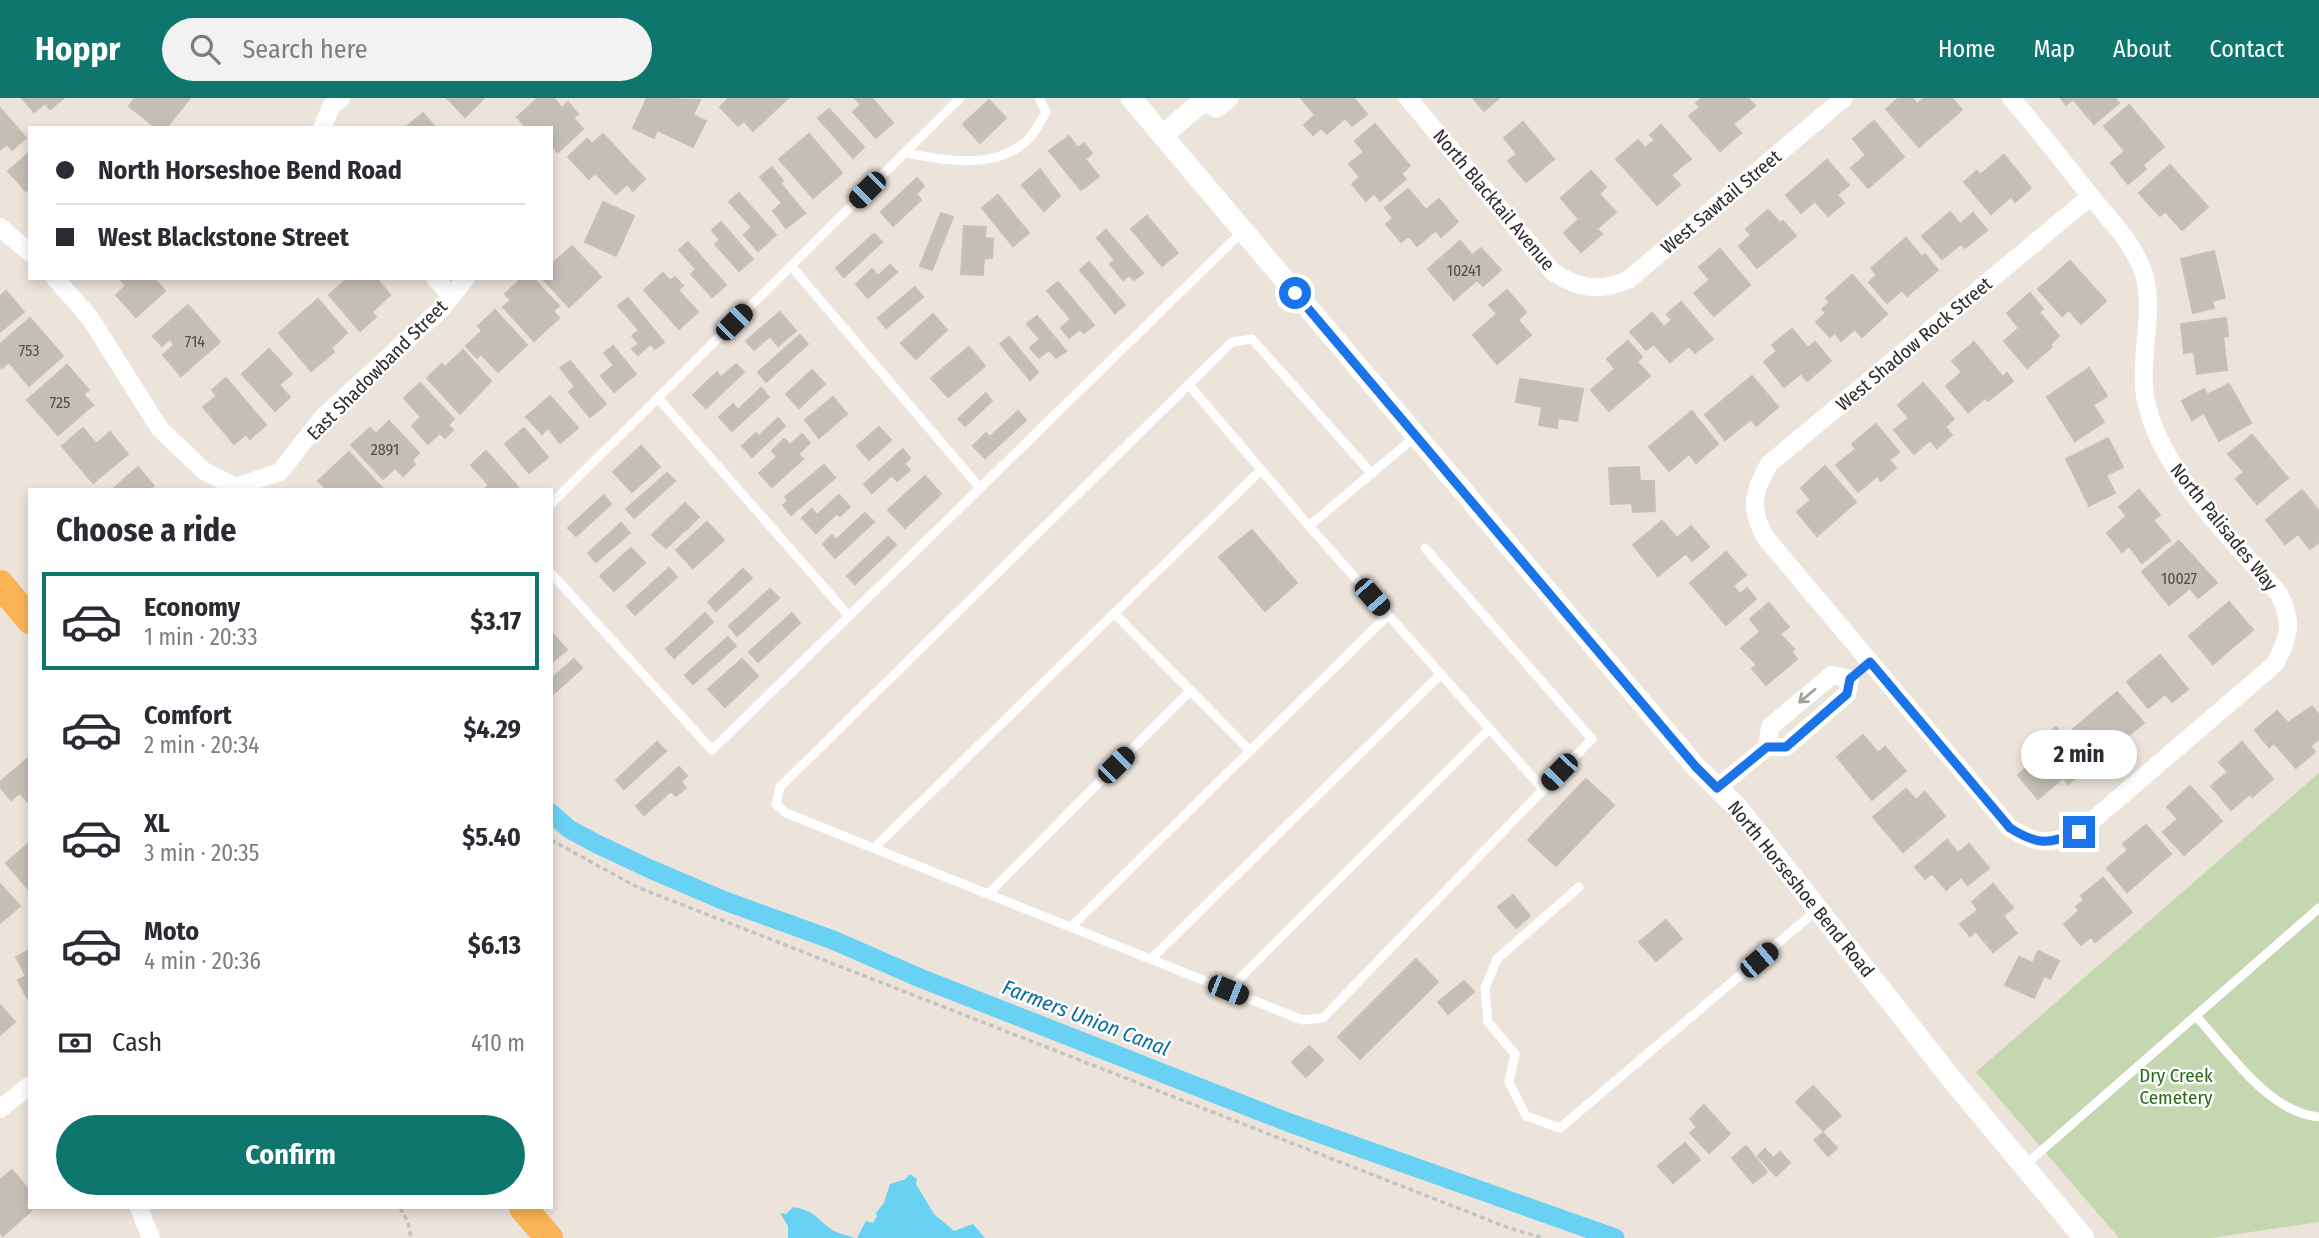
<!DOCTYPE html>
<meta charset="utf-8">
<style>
:root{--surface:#fff;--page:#f2f2f3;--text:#2b2b33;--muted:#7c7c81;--line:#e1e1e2;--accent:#0f766e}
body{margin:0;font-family:"Fira Sans Condensed",sans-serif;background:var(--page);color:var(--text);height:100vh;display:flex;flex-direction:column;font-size:26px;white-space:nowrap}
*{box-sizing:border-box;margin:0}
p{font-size:23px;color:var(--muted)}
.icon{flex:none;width:38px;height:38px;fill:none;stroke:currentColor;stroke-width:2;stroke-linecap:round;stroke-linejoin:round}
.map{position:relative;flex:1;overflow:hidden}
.panel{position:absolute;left:28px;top:390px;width:525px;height:721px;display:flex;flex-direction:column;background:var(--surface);border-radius:0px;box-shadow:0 4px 10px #0003}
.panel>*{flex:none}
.top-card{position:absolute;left:28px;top:28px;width:525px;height:154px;border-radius:0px;box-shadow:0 4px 10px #0003;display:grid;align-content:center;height:154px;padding:0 28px;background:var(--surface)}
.end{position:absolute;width:32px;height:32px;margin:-16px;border:9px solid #1a73e8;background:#fff;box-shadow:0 0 0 4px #fff}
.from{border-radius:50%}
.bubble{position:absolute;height:49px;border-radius:24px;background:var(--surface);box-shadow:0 4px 10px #0003;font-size:23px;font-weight:700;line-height:49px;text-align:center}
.car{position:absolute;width:21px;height:42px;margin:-21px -10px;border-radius:9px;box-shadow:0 0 5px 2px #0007;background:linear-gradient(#222 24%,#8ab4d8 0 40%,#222 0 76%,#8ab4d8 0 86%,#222 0)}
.top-card b{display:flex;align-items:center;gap:24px;height:66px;font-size:26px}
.top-card b+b{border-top:2px solid var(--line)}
.top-card i{width:18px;height:18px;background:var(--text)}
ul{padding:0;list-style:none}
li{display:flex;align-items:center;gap:21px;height:98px;margin:0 14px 10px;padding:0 14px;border:4px solid transparent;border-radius:0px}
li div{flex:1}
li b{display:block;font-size:26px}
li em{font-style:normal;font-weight:700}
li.on{border-color:var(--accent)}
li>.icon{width:63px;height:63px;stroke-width:1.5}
h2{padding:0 28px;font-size:32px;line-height:84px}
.pay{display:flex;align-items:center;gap:18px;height:77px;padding:0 28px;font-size:26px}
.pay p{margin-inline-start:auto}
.cta{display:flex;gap:14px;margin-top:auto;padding:14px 28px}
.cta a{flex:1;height:80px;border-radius:42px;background:var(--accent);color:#fff;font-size:28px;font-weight:700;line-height:80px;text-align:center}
header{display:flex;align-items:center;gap:42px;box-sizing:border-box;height:98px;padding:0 35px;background:var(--accent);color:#fff}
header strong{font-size:33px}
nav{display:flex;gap:38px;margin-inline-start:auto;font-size:24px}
.search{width:490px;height:63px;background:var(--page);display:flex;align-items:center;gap:18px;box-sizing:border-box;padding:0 24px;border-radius:38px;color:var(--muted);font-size:26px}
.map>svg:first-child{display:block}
</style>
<header>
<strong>Hoppr</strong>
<div class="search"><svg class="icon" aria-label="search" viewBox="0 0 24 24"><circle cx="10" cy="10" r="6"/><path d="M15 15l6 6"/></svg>Search here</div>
<nav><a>Home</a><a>Map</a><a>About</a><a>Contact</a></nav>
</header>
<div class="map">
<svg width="2319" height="1140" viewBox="0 0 2319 1140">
<rect width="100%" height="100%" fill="#ece4db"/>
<path fill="#c4d7b1" d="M2319,675V1124L2211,1140H2119L1976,974Z"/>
<path fill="#69d1f3" d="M910,1076L917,1081L916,1086L934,1116L954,1133L973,1126L985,1140H857L866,1123L873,1125L877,1118L876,1115L884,1105L890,1086L906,1081Z
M793,1109C814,1113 814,1117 828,1129C834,1135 847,1137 855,1140H788V1128L780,1115L786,1116Z"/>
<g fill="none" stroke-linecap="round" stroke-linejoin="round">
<path stroke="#69d1f3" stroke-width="19" d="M551,715L569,731L597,746L650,771L725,803L833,842L920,880L1290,1025L1615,1140"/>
</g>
<path fill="#c4bfb6" stroke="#c8c0b4" stroke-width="2" d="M22,0H64L50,11L45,5L34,14Z
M135,0H190L166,30H156L129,8Z
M447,0H482L483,1L465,19Z
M538,0H554L562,10L568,4L578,16L573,20L583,31L558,54L551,47V30H527L517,19Z
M647,0L700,2L693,17L706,23L693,49L657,32L654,40L633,30Z
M729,0H788L753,33L744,23L738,28L720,9Z
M855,0H872L893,25L876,40L853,14L861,7Z
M1301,0H1354L1367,16L1352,28L1345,20L1327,36L1321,30L1313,37L1304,27L1315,17Z
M1473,0H1499L1484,13Z
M1702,0H1748L1755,8L1733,26L1741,35L1720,53L1689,18L1700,9L1696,5Z
M1899,0H1912L1917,6L1924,0H1952L1962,12L1919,49L1886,11Z
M2061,0H2115L2119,5L2094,26L2073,1L2066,7Z
M989,2L1006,20L980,45L963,26Z
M2129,7L2164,49L2143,67L2146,71L2128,86L2111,65L2125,53L2104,28Z
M0,10L26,40L12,52L7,46L0,52Z
M829,11L864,49L853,60L818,20Z
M423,15L436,30H405Z
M1874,23L1904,59L1868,90L1851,70L1866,57L1853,41Z
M1523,24L1554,61L1526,84L1508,63L1517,56L1504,40Z
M1375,26L1410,68L1401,76L1406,81L1380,103L1374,95L1366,103L1352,86L1360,79L1349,66L1364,54L1355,43Z
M1661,27L1691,61L1671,77L1680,87L1657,107L1616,61L1638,42L1645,50L1655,42L1650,37Z
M603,36L645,81L633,93L627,86L616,96L595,75L589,81L568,59L587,41L592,46Z
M809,36L842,75L813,100L779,61Z
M1069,38L1078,50L1084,45L1092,55L1085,61L1099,78L1081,92L1049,53Z
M30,54V89L26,93L8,73Z
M2004,57L2031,90L2015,104L2011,99L1991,116L1964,84L1977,73L1980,77Z
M1827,62L1849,87L1837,97L1844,105L1828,118L1815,103L1801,115L1786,97Z
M2170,67L2208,109L2182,132L2165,113L2160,118L2139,95Z
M772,69L783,83L780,85L805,115L786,130L773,113L782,105L760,79Z
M1040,71L1060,98L1044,113L1022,87Z
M1591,73L1606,89L1599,96L1616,114L1597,131L1602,136L1581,154L1564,135L1579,121L1561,100Z
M917,80L924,88L916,96L921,102L893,128L881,114Z
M1408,91L1426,112L1439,101L1458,124L1441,139L1436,132L1417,148L1409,138L1401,144L1386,126L1393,120L1385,110Z
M739,95L776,137L758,153L744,137L752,129L729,104Z
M998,97L1029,135L1013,148L982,110Z
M603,104L634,118L616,158L585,144Z
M1768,112L1780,125L1783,123L1796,138L1757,170L1739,148L1751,137L1746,131Z
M1950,114L1960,126L1973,115L1987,132L1965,150L1961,146L1942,161L1922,138Z
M941,115L953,119L932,172L920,168Z
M1147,118L1178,155L1162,168L1131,131Z
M721,124L753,161L739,173L715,146L720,142L712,132Z
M964,128L986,129L985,140L993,141L992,160H984L983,177L961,176Z
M1106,132L1143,175L1134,182L1129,177L1123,182L1110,166L1115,162L1097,140Z
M874,136L882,144L844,179L836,170Z
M1906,140L1922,159L1925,156L1938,172L1907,198L1902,192L1887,205L1869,184L1877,177L1871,170Z
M1460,143L1472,157L1481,150L1501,172L1483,188L1477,182L1454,202L1428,171Z
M688,144L726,187L712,199L691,176L696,171L679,152Z
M572,148L601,179L569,209L542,180H551V167Z
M1720,151L1750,187L1714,218L1694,195L1710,182L1699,169Z
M2214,153L2225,200L2212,203L2214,210L2193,215L2181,161Z
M2070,163L2106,203L2081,226L2069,212L2062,218L2038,191Z
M1089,164L1125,207L1115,215L1080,172Z
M890,167L897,174L868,200L856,186L872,171L878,178Z
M663,175L670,183L675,179L683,188L678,192L698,214L679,231L644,192Z
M1852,177L1887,216L1862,239L1855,231L1841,243L1835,235L1830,239L1816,224L1826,215L1822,211L1830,204L1826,200Z
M119,180H154L165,193L136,219L116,197L126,188Z
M348,180H376L390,197L372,214L376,219L360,233L329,197Z
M522,180H533L559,208L553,213L559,220L534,243L503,209L511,202L505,196Z
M1058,184L1094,227L1084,235L1080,231L1069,240L1061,230L1071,221L1047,193Z
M915,189L923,199L886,230L878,220Z
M1507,192L1526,214L1518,222L1531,237L1497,266L1473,237L1497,216L1489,207Z
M6,193L24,214L0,234V198Z
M2030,195L2043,211L2039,214L2059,238L2050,247L2052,249L2027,270L2004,243L2019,230L2007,215Z
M628,200L664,244L655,251L650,246L638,257L632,251L639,246L632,238L639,232L618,208Z
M318,201L347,235L331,250L334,254L311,273L279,235Z
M1681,204L1713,241L1695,255L1689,248L1670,264L1654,246L1646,252L1630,234L1652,215L1664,229L1672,222L1667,216Z
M188,207L220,244L181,278L163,257L174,247L170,241L162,248L153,238Z
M495,212L527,247L498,274L481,256L477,260L466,248L482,233L478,228Z
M780,214L796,233L778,248L770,238L754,252L746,243Z
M933,216L947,232L916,261L901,245Z
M1037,218L1066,253L1056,260L1049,252L1039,260L1030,250L1040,241L1027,226Z
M30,220L63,258L29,288L9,264L2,270L0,267V246Z
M2226,220L2228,238L2223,239L2227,272L2197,276L2194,254L2184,255L2181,226Z
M1792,231L1808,250L1815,244L1831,263L1807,283L1801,275L1784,289L1764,264L1777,253L1772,247Z
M800,237L808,246L766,284L758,274Z
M1009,239L1038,274L1030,282L1000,246Z
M1628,243L1642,259L1637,264L1650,278L1609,313L1591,292L1615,271L1607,261Z
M1974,244L2003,279L2007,275L2013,283L1988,303L1985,300L1968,314L1946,288L1962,274L1952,263Z
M613,248L636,276L614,294L601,278L614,267L604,255Z
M969,249L985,268L948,299L931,280Z
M269,251L292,276L279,287L290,299L275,313L242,276Z
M463,252L491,283L460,316L427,280L442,266L445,269Z
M570,263L606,306L590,319L569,294L575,288L560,270Z
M736,266L744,274L706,310L693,297L717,274L721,279Z
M67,267L89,292L83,296L93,307L58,337L27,302Z
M2089,270L2107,298L2093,307L2104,324L2075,343L2047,299Z
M812,272L825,286L799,310L786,296Z
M1752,278L1778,309L1756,328L1751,321L1725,342L1705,317Z
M226,280L266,327L250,341L246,336L234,346L203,309L217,298L212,292Z
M1520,281L1583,291L1577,323L1558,320L1557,330L1539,327L1542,309L1516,304Z
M420,285L454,321L448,327L453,332L445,340L440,335L428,346L412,328L421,319L404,300Z
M1923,285L1954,321L1945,329L1952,337L1937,350L1930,342L1914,356L1894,332L1909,320L1898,307Z
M2229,286L2251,325L2219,343L2204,315L2192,322L2182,303L2204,291L2207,297Z
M761,290L769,299L732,333L719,319L733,306L738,312Z
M986,295L992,303L965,328L958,321Z
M550,298L578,330L560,345L548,330L542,336L526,319Z
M833,299L847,316L819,340L805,322Z
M1018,313L1026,322L985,360L973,348L986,335L990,339Z
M1692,313L1718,346L1696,365L1689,356L1669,373L1649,349Z
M778,320L785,328L752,359L742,348L756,335L759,338Z
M389,323L419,355L412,362L415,366L403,378L395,370L383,381L351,347L370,330L376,336Z
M1876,326L1899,354L1889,362L1896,370L1881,383L1877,378L1858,394L1836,367L1856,351L1852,346Z
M879,329L891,342L869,362L857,348Z
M83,330L96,346L110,334L128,356L93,385L62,348Z
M524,330L548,359L529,375L505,346Z
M802,336L810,345L798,356L803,361L772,389L759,375L777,359L772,353L784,341L790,347Z
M2252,337L2288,380L2257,406L2236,381L2244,374L2228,356Z
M2108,340L2123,369L2106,377L2115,395L2089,408L2066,361Z
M641,348L660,369L632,394L613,374Z
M903,351L910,360L904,366L910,372L897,383L892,377L872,395L864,386Z
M486,353L518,389L515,392H484L489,387L471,367Z
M349,354L383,391L382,392H327L318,383Z
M824,367L835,380L791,417L783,407L788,403L785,399Z
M1825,368L1856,404L1817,438L1797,414L1811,402L1801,390Z
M138,369L154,388L149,392H112Z
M1639,369L1640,383H1654L1655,413L1633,414L1632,405L1611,406L1609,370Z
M667,375L675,383L634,420L626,411Z
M925,378L941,396L905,430L888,412Z
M2139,392L2160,417L2153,422L2170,442L2142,465L2129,448L2122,454L2107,435L2127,418L2119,409Z
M2302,392L2319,413V444L2310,451L2298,436L2285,446L2266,422Z
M604,397L611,406L576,438L568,430Z
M839,397L850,409L840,418L837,415L816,435L802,420L812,411L817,417Z
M685,405L699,419L686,432L679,424L659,444L652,437Z
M865,415L874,424L835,460L823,446L832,437L836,442Z
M1662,423L1677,440L1691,428L1709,449L1692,463L1686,455L1658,478L1633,447Z
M707,424L724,442L693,470L676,452Z
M621,425L630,435L596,464L588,455Z
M679,426L685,432L666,450L660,444Z
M1252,432L1297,485L1265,513L1219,459Z
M888,439L896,447L855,486L847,478Z
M2179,443L2217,485L2198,500L2190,490L2169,507L2142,474Z
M631,450L645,465L614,493L600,478Z
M1726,454L1746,477L1733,488L1740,496L1747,490L1756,501L1726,527L1690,485Z
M669,470L677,479L635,517L627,508Z
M743,471L752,480L716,513L708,504Z
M770,491L779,500L737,538L729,528Z
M2229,504L2253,532L2213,566L2189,538Z
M1769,505L1789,529L1780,536L1794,551L1791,553L1797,561L1766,587L1752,571L1757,567L1741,550L1760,534L1750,521Z
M705,515L713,524L674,560L666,551Z
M792,515L800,525L758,564L749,554Z
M551,534L567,552L551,565Z
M728,539L736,548L693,586L685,577Z
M2160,557L2188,591L2172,604L2165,596L2148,610L2127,584Z
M574,561L582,570L551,598V581Z
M742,561L758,578L725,609L708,591Z
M2117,594L2144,625L2121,644L2116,639L2095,657L2073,631Z
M2312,608L2319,617V641L2310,648L2315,654L2296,670L2274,645L2269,649L2255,632L2277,613L2288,625Z
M2056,629L2089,668L2068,686L2063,680L2038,701L2018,677L2043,655L2036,647Z
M1863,637L1878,655L1885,649L1906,673L1872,702L1837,659Z
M657,644L666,653L624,691L616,682Z
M2242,644L2273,681L2252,699L2250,696L2231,712L2211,688L2228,674L2219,664Z
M27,661L30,665V706L20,695L11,702L0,689V684Z
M679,669L687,678L681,684L686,690L676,698L671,693L644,717L636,708Z
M1586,681L1614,707L1556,768L1528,742Z
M2190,688L2222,723L2184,757L2163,734L2178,721L2167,709Z
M1906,691L1916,702L1925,694L1945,718L1903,754L1873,719Z
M2146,727L2171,756L2127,794L2107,770L2128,752L2123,746Z
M1947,742L1958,755L1969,746L1989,770L1968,787L1961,779L1946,792L1932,775L1925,781L1915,769Z
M30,744V793L6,765Z
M2103,780L2132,814L2095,844L2091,839L2081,847L2064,826L2079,813L2076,809L2084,802L2081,798Z
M0,786L20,808L0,825Z
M1993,786L2013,810L2003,818L2017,835L1993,854L1976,833L1970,838L1960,826L1978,812L1972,804Z
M1513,797L1530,818L1516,830L1498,809Z
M1666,822L1682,841L1656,863L1639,844Z
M30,852V899L27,900L18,882L26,878L16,859Z
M2038,853L2059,863L2050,881L2044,878L2034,900L2005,887L2019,859L2033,865Z
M1416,861L1438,884L1360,961L1338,939Z
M1464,883L1474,894L1448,916L1438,904Z
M0,907L15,924L0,937Z
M1309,948L1323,962L1306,979L1292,964Z
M1813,988L1841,1018L1823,1033L1796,1004Z
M1704,1007L1730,1036L1709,1055L1690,1035L1697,1029L1690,1021Z
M1823,1035L1837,1050L1828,1058L1814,1042Z
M1685,1045L1700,1062L1673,1085L1658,1068Z
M1746,1048L1767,1074L1753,1085L1732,1060Z
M1765,1051L1773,1060L1780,1054L1790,1065L1776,1078L1758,1058Z
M12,1072L30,1093V1103L25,1107L31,1113L3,1138L0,1134V1082Z"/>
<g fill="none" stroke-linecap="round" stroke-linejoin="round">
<path stroke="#c3c3c3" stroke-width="3.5" stroke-dasharray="5 3.5" stroke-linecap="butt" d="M551,742L637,789L1509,1130L1543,1140
M400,1110L408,1124L411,1140"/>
<path stroke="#fff" stroke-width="9" d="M905,55C945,62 988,72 1023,46C1033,39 1040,24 1046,14L1039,0
M791,168L980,390
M1189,287L1309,428L1416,338
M658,300L849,518
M1372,376L1252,241L1232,244L780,689L776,706L786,715L1302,922L1323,920L1592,641L1425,450
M551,406L960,0
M1309,428L1543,691
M551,475L712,652L1243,133
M1114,515L1250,653
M874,750L1261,372
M1579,789L1497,861L1485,890L1488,924L1515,956L1509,984L1526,1018L1560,1030L1817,812
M988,796L1190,593
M1071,829L1388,517
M1151,861L1441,576
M1228,892L1489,631
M2196,918C2228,953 2269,1015 2319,1019
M2025,1067L2319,810"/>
<path stroke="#fff" stroke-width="18" d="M1408,0L1553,174C1579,191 1599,194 1628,182L1844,0
M2011,0C2038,31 2063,63 2088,95C2108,120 2132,143 2143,173C2155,209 2141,252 2144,290C2151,365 2231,439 2279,496C2294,526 2289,537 2275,566L2079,734C2049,747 2037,747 2010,730L1765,439C1749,409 1753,395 1769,366L2091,98
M322,30L331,9L341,0
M0,129L30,155
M55,180L90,220L160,331L204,373L236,389L280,374L322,320L441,211L466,180
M435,180L451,198
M1717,690L1767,649H1786L1847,596L1850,581L1832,577L1770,629L1767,649
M0,1011L30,987
M139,1110L151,1140"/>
<path stroke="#fff" stroke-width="21" d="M1131,0L1696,669L1738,710L1954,984L2084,1140
M1202,0L1216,9L1228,0
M1163,37L1203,3"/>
<path stroke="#fab455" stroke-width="28" d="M0,486L30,522
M523,1110L549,1140"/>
</g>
<defs><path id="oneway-shaft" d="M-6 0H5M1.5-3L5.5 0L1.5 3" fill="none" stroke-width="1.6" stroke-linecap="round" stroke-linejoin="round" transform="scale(1.75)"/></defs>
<use stroke="#9f9f9f" href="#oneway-shaft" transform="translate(1807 598) rotate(140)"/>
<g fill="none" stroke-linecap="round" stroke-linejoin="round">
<path stroke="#1a73e8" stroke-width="9" d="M1295,195L1696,669L1717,690L1767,649H1786L1847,596L1850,581L1870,564L2010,730C2037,747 2049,747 2079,734"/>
</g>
<g text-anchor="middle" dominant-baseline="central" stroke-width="5" stroke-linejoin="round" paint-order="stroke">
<g font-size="16" fill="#504f4d">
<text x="1464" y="172">10241</text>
<text x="195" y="243">714</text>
<text x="29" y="252">753</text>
<text x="60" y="304">725</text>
<text x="385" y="351">2891</text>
<text x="2179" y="480">10027</text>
</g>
<g font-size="19" fill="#2a2a2a" stroke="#fff">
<text transform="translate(1494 102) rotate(50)">North Blacktail Avenue</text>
<text transform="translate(1721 104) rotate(-40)">West Sawtail Street</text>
<text transform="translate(1914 246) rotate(-40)">West Shadow Rock Street</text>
<text transform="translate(377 272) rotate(-45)">East Shadowband Street</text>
<text transform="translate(2224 429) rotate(51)">North Palisades Way</text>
<text transform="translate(1801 791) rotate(51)">North Horseshoe Bend Road</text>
</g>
<g font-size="19" fill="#2a6917" stroke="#fff">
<text x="2176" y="977">Dry Creek<tspan x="2176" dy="22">Cemetery</tspan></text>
</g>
<g font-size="21" font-style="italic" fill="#086e9f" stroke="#fff">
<text transform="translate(1086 920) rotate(21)">Farmers Union Canal</text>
</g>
</g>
</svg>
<i class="end from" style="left:1295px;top:195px"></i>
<i class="end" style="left:2079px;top:734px"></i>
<div class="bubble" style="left:2021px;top:632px;width:116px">2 min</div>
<i class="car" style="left:867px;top:92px;rotate:225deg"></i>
<i class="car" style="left:734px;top:224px;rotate:45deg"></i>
<i class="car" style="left:1372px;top:499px;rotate:139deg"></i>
<i class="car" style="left:1116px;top:667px;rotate:45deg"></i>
<i class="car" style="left:1559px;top:674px;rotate:224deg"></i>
<i class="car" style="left:1759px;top:862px;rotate:50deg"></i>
<i class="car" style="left:1228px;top:892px;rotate:112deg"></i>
<div class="top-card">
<b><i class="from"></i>North Horseshoe Bend Road</b>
<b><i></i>West Blackstone Street</b>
</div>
<section class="panel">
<h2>Choose a ride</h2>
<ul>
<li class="on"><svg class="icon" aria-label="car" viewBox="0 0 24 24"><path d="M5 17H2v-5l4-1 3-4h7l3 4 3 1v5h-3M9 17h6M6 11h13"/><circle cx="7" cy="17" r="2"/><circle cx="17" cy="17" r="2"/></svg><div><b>Economy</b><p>1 min · 20:33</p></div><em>$3.17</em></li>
<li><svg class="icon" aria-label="car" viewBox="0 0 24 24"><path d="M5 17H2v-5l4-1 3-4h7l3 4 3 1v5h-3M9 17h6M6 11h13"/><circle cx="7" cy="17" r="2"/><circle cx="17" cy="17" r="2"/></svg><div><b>Comfort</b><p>2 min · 20:34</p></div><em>$4.29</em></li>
<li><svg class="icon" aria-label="car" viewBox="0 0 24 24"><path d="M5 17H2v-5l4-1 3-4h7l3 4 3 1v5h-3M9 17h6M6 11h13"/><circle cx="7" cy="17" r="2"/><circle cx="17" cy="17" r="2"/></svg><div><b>XL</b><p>3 min · 20:35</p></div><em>$5.40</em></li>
<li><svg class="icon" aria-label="car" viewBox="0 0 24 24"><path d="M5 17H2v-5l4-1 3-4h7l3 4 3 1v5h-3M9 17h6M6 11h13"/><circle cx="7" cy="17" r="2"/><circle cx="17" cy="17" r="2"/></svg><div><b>Moto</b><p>4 min · 20:36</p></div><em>$6.13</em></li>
</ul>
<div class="pay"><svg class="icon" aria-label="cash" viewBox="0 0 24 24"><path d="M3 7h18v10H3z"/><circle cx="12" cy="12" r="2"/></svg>Cash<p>410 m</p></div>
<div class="cta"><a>Confirm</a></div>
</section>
</div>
